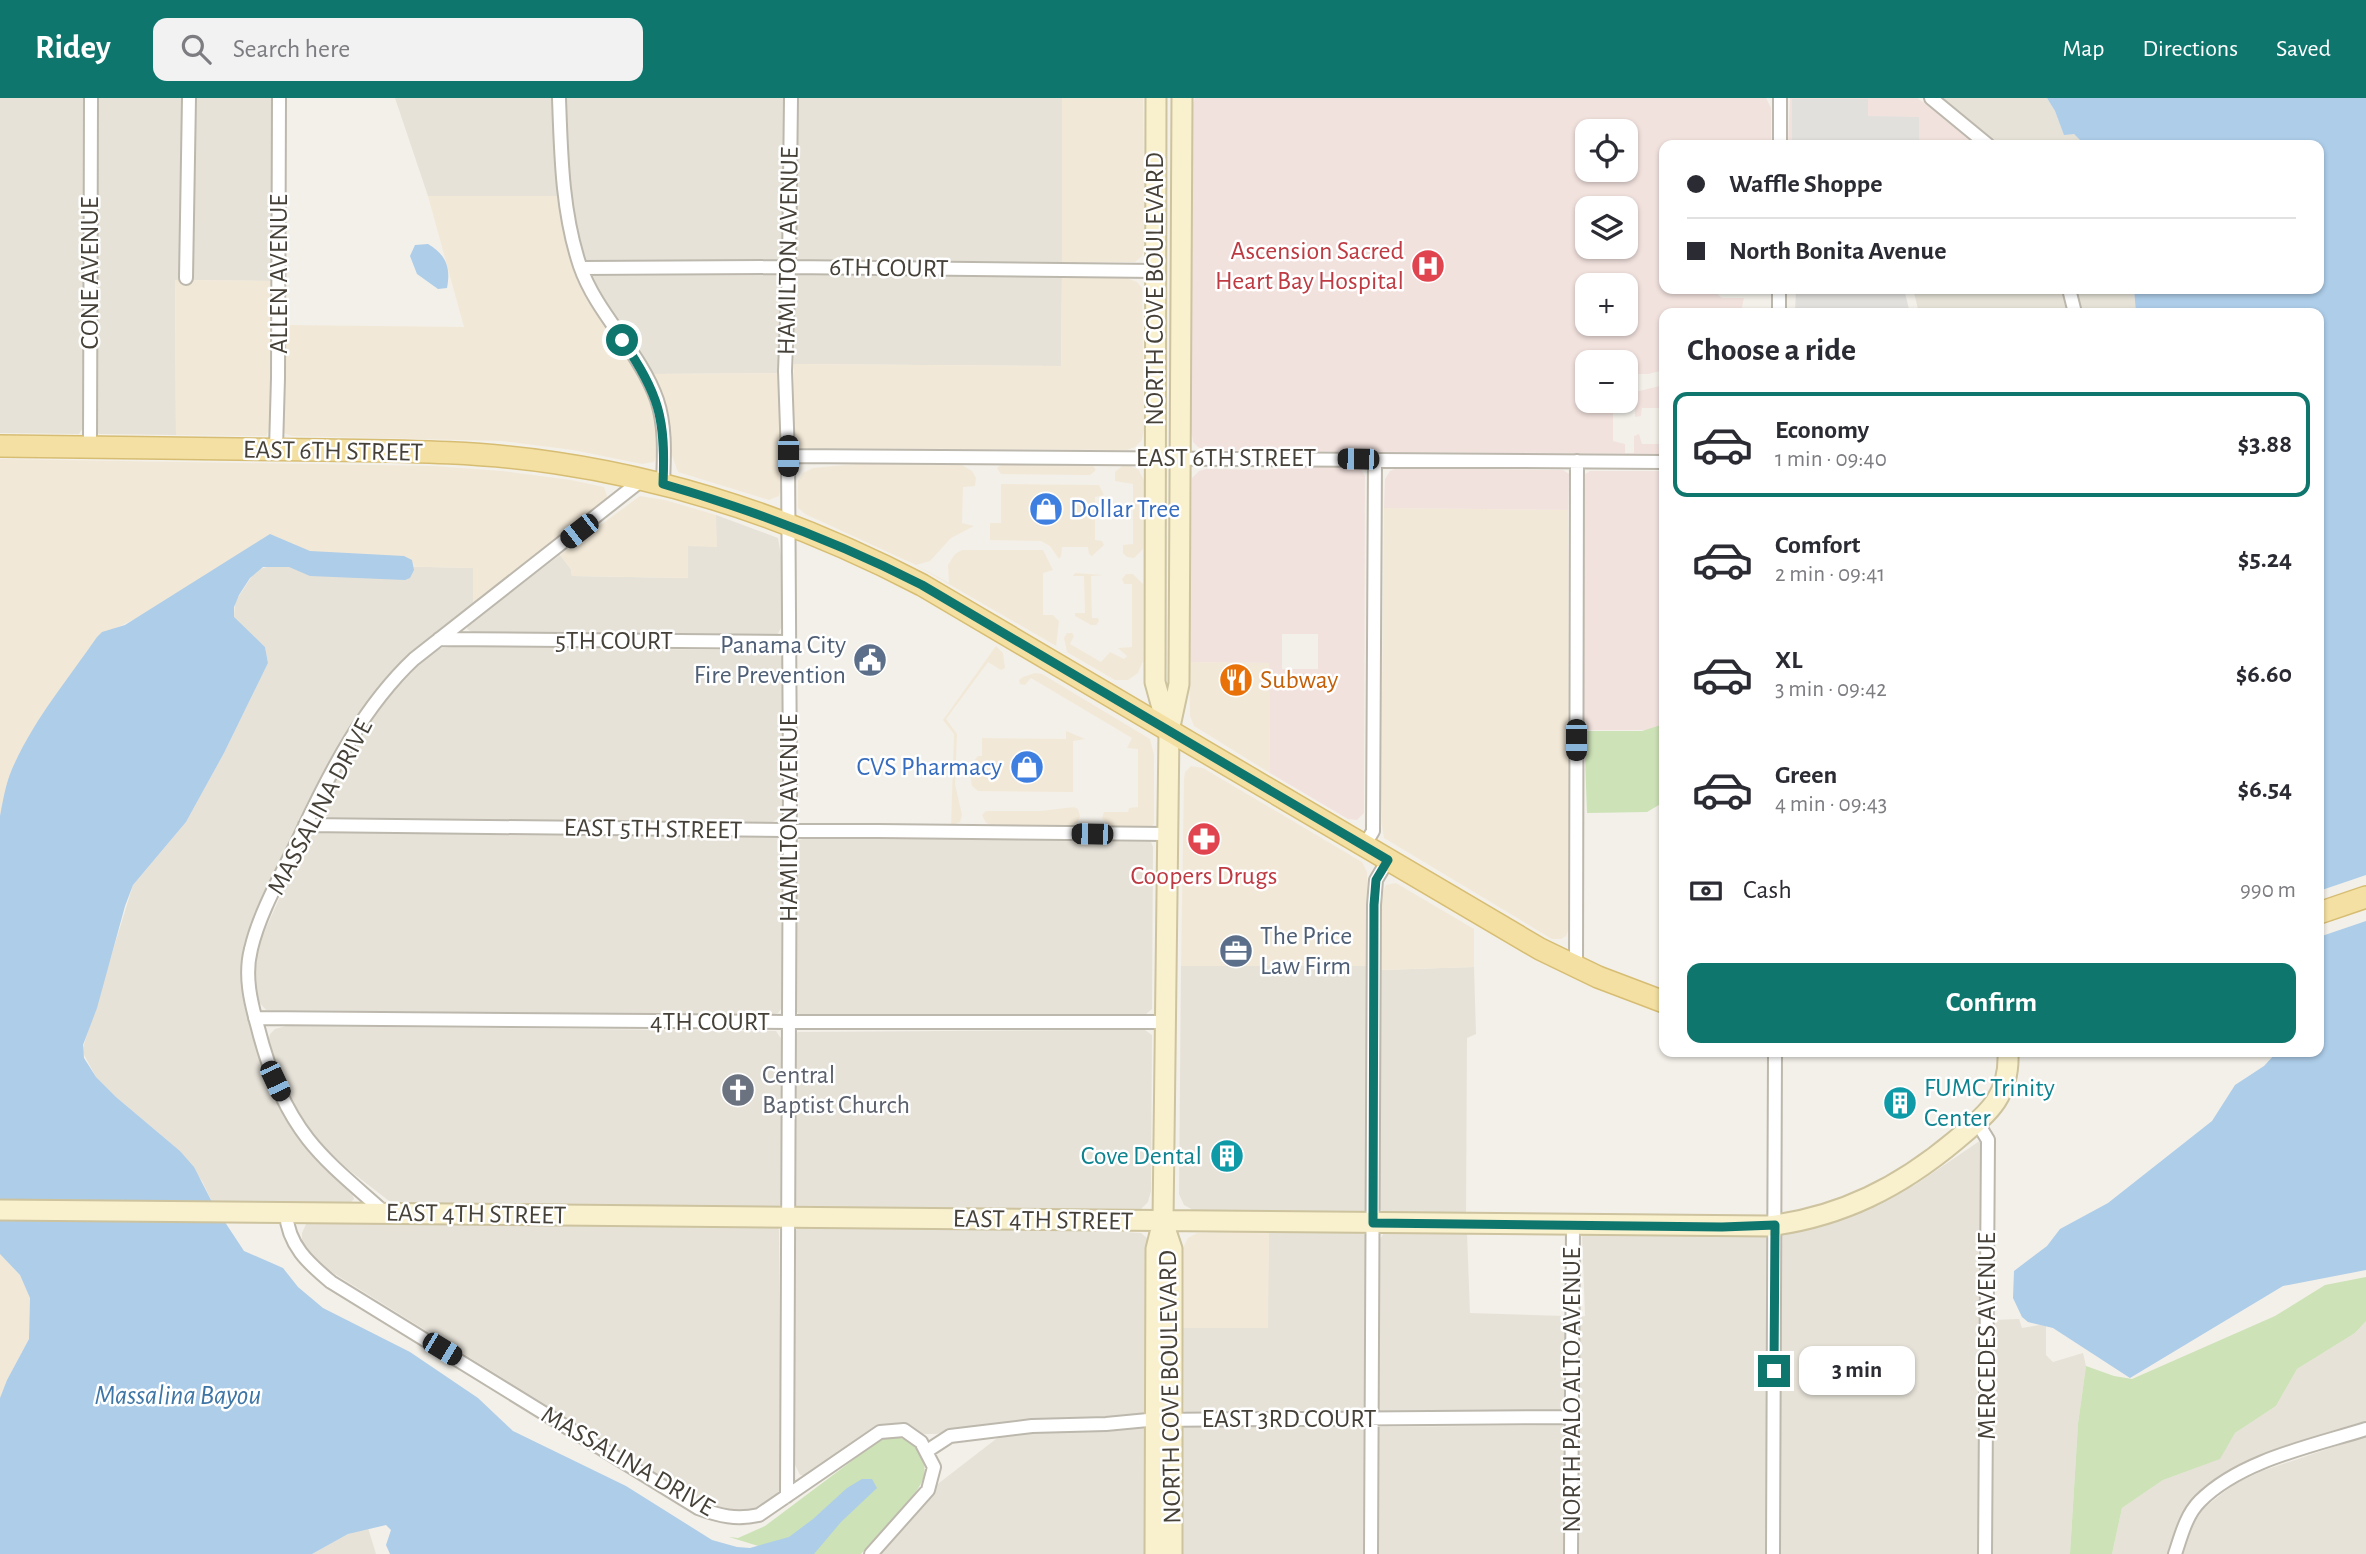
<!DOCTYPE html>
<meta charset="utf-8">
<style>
:root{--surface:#fff;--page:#f2f2f3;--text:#2b2b33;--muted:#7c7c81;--line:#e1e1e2;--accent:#0f766e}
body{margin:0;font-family:"Alegreya Sans",sans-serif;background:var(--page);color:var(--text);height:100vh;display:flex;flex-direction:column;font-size:26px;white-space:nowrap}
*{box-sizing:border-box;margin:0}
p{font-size:23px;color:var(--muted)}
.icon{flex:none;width:38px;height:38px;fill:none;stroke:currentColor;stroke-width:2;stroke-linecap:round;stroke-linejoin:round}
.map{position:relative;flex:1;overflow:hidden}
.sheet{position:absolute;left:1659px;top:210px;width:665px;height:749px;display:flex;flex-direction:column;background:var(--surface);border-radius:14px;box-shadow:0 2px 5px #0004}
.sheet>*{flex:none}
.top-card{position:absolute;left:1659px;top:42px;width:665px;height:154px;border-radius:14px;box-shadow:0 2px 5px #0004;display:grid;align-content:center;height:154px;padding:0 28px;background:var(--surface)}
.buttons{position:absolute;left:1575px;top:21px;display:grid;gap:14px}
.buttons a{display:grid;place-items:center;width:63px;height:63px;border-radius:14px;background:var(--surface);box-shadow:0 2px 5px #0004;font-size:35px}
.end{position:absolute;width:32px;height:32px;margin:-16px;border:9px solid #0f766e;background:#fff;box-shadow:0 0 0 4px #fff}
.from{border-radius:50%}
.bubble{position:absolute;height:49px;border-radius:14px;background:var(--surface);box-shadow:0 2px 5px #0004;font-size:23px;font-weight:600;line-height:49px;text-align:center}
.car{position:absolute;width:21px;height:42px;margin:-21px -10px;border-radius:9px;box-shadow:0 0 5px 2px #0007;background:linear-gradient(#222 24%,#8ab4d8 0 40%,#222 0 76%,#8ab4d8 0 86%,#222 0)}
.top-card b{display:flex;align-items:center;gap:24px;height:66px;font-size:26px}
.top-card b+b{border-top:2px solid var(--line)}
.top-card i{width:18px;height:18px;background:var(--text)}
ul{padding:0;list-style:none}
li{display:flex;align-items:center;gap:21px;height:105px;margin:0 14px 10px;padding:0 14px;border:4px solid transparent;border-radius:14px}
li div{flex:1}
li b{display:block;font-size:26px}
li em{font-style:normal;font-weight:600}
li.on{border-color:var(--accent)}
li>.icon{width:63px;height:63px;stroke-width:1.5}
h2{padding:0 28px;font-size:32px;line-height:84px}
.pay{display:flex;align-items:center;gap:18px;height:77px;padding:0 28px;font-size:26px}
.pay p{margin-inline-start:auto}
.button{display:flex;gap:14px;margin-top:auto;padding:14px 28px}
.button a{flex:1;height:80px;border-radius:14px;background:var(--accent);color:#fff;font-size:28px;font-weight:600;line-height:80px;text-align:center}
header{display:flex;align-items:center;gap:42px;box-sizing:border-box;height:98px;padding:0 35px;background:var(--accent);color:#fff}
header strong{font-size:33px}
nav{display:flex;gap:38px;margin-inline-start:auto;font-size:24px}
.search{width:490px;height:63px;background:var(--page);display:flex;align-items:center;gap:18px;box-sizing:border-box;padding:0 24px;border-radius:14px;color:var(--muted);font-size:26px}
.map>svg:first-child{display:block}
</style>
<header>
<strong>Ridey</strong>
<div class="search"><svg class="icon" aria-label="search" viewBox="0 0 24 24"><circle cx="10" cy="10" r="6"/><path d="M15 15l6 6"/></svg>Search here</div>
<nav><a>Map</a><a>Directions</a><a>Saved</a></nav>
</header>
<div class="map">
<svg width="2366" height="1456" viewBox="0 0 2366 1456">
<rect width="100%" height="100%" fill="#f3f0e9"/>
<path fill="#e6e2d8" d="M0,0H85L84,328L79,336L0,335Z
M97,0H274V183L175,182L176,337L99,336L97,333L94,320Z
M395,0H553L561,98H428Z
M564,0H784L782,162L585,163L574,139L566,88Z
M797,0H1062V164L795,162Z
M1942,0H2047L2055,13L2064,36H2074L2085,47H1997Z
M782,176L781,275L651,276L605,203L592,178Z
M795,176L1062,179L1061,268L794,266Z
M1913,191H2062L2069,215H1919Z
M2076,191H2134L2136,215H2081Z
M716,417L778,440L781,458V530L777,537L475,536L467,531L468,527L560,457L571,471L572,478L687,480L688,448H716Z
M293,466L473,470V507L402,564L357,618L310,704L284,757L253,825L243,857L242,879L247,913L269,986L283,1014L351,1092L354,1101L349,1106H213L202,1083L180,1053L116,999L96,979L82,953L133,787L186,724L224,655L268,565L265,549L234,520L235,504L256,472L271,468L289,469Z
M455,548L780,553L783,557V718L771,725L334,721L326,718L323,713L324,706L331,691L369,627L391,596L430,556L438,551Z
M328,734L779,739L782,745L781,911L778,915L772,917L266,912L259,904L256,889V861L260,843L306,742L314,735Z
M809,739L1151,744L1153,749L1152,911L1146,916L799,917L794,909L795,751L799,742Z
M1181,868H1368L1366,1108L1364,1115L1195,1113L1184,1107L1179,1096Z
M1474,869L1476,936L1467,940L1466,1117L1385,1116L1380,1111L1379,1103L1380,872Z
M286,928L776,933L782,942L780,1107L777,1110L393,1106L336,1062L311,1035L296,1011L276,969L268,945L270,936L275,931Z
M1098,932H1145L1152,937L1151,1093L1148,1104L1141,1111L1073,1113L795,1109L793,1100L794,938L798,934Z
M1981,1042L1978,1456H1779L1782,1133L1915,1087Z
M307,1124L777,1129L779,1132L781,1394L756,1410L741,1413L721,1411L701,1403L309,1160L302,1151V1135Z
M798,1129L1073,1131L1141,1135L1147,1140L1151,1148L1148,1313L1139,1317L1017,1322L936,1336H922L900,1327L806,1378L800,1377L794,1365L795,1135Z
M1269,1133L1361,1134L1366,1138L1364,1314L1243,1317L1188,1316L1184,1313L1183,1230H1267Z
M1384,1135H1467L1470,1215L1565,1218L1566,1312L1377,1314L1378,1144Z
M1769,1135L1766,1456H1578V1219L1585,1218L1582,1136Z
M2019,1221L2022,1230L2046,1226V1257L2053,1264L2083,1255L2086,1268L2078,1326L2070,1456H1991L1993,1222Z
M2366,1223V1323L2263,1356L2227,1373L2195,1398L2178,1426L2168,1456H2112L2122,1410L2163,1382L2219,1361L2235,1335L2276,1308L2297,1271L2355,1235Z
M1566,1327L1565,1456H1377V1329Z
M1190,1328L1364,1329V1456H1178L1180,1330Z
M1146,1329L1148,1330L1150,1456H876L939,1385L996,1341L1009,1335L1026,1333Z
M2366,1338V1456H2181L2189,1432L2204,1410L2234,1386L2262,1373Z
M368,1430L376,1456H312L348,1436Z"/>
<path fill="#f2e8d7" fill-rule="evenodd" d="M1062,0H1143L1145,147L1142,158L1135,164H1062Z
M428,98H561L591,205L636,274L651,303L658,337L657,355L654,364L642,366L573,352L502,343L292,338L284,335L286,227L464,229Z
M1062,179L1127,180L1137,184L1142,190L1144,331L1142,342L1135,349L1127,352L794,350V266L1061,268Z
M175,182L274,183L273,266L269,332L266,338L176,337Z
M781,275V389L779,398L769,402L678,374L671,355L668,315L662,294L651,276Z
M0,361L434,368L502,373L571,382L604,389L607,398L606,402L580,424L473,507V470L293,466L294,445L97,539L30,637L19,656L11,673L0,718Z
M867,365L1090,366L1129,368L1138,371L1144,382V438L1143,563L1138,575L1128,582H1115L914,466L805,416L798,410V383L803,375L813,370ZM959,365H1004L997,370L1001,376L1090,377L1096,372L1092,366L1122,368L1115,374V383L1133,386V446L1123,447V455L1127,459L1134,460L1143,451V486L1133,476H1126L1122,481L1124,486H1132V549L1118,550L1127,558L1124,561L1110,554L1101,564L1070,546L1074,538L1072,535H1067L1064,540L1067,554L1056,548L1059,523L1053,517H1043V475L1053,472L1043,452H962L955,456L948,467L949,485L916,467L930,463L951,440L974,428L962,425L963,389L975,388L976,380L972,373Z
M1001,386L1099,387L1104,397L1095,399V442L1102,443L1104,447L1092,458L1089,456L1088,449H1062L1061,458L1059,461L1050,448L1041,443L990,442V425H1001Z
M640,398L665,402L716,417L717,449L688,448V480L572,478L571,471L560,457Z
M1384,410L1568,412L1569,830L1566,838L1561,841H1552L1384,740L1382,727L1381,694Z
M1075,475L1103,477L1091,478L1092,520H1098L1099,523L1096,527H1091L1075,518V515H1085L1084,478H1073Z
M996,548L1003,555L1005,570L1001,572L988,564L946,621L957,636L955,686L962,717L960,724L951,728L954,636L943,622Z
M1189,564L1269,565L1270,675L1194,628L1190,618Z
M1035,575L1042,576L1150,641L1154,657V725L1152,728L1146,730L1109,729L1102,720L1104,714H1128L1129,710L1138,709V651L1127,650L1132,640L1031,580L1025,587L1020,586L1019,582L1023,579Z
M1066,633L1085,641L1073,643V694L978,693L972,688L970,674L978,669L973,664L978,658H982V640L1066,641Z
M1191,668L1203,670L1362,764L1367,774L1368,868H1181L1184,681L1185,674Z
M1074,709L1078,711L1080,718L1078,724L1071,729L994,728L986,725L982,717L986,713H1041Z
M1396,785L1474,831V869L1380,872L1382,796L1386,787Z
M1269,1133L1268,1230H1183V1150L1188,1140L1197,1135Z
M0,1156L20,1177L30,1200L29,1241L7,1282L0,1300Z"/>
<path fill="#f2e2de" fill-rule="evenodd" d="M1195,0H1766L1771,10V47H1664V191H1711L1722,200H1744L1741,213H1729V215H1664V272L1648,276H1626V264H1587V303H1613V343L1625,346V355H1634V338L1639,336L1642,346H1664V356L1293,353L1205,352L1198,349L1193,344L1191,332L1192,7ZM1626,33V72H1587V33ZM1626,110V149H1587V110ZM1626,187V226H1587V187Z
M1790,0H1917L1954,25L1979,47H1788Z
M1664,287V310H1642L1641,318L1635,319V294Z
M1294,367L1359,368L1365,378L1364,715L1357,722L1348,721L1270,675L1269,565L1189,564L1192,380L1199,373L1206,371L1267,372ZM1282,536H1318V571H1282Z
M1397,370L1563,372L1569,376L1568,412L1384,410L1385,381L1390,373Z
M1590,373H1664V632H1582L1584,377Z"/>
<path fill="#cde2b7" d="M1664,626V704L1647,714L1587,715L1584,633H1642Z
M2366,1179V1223L2355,1235L2297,1271L2276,1308L2235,1335L2220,1361L2163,1382L2122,1410L2112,1456H2070L2078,1326L2086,1268L2114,1278L2132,1281L2275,1218L2325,1187Z
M894,1339C905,1340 911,1343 918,1352C923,1360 926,1368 924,1378C919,1398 876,1439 861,1456H811L771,1452L729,1439L738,1440L765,1428L881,1341Z"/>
<path fill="#e2e0dd" d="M1792,1H1868V18L1919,19V47H1792Z
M1796,191H1904L1910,215H1795Z"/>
<path fill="#adcde9" d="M2047,0H2366V1172L2283,1188L2130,1280L2053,1230L2028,1224L2022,1219L2013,1200L2014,1173L2047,1148L2060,1131L2108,1105L2212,1023L2235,987L2264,968L2277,954H2319V215H2136L2134,191H2319V47H2085L2074,36L2064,37L2055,13Z
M428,146C446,157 451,169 447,190L438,191L417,176L410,158L415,147Z
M270,436L310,453L404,458L412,462L414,472L410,480L405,482L310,478L289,469H263L250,480L239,497L234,509V519L265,549L268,565L224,655L186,724L133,787L125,808L97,910L83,947L84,960L96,979L116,999L180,1053L194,1069L213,1106L244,1153L283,1170L298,1189L323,1210L410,1254L478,1300L513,1333L626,1388L712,1442L737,1449L750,1450L789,1439L813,1421L847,1390L862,1381H872L877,1390L841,1424L814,1456H390L386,1447L391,1432L386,1427L348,1436L312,1456H0V1300L7,1282L29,1241L30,1200L20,1177L0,1156V718C3,702 6,685 12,671C33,623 68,581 97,539L102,534L125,527Z"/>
<path fill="#f3f0e9" d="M2366,777V823L2319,839V793Z"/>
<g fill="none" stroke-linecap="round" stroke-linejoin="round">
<g stroke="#bdb8ad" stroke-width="16">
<path id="street" d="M559,0C561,57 562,114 580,168C597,217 640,253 657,302C666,329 664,358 663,386
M1931,0L1988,47
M1780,47V0
M581,170L789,169L1155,173
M186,180L189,0
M2069,191L2075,215
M1779,215V191
M90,349L91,0
M276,351L278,280L279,0
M788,358L1664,364
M439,541L789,544
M305,727L1168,736
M1364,748L1373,733L1375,361
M1576,870L1577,363
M255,920L788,924H1166
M1977,1024L1988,1042L1985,1456
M286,1115C288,1147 308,1165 331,1184L698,1410C720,1418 736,1422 759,1417L880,1334L904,1332L921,1344L934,1369L928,1392L871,1456
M385,1115C359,1091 330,1069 308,1041C283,1009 268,970 258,930C251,905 244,878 251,851C260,812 285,771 302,734C331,672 364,608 414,561L643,381
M927,1353L950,1338L1032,1328L1106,1326L1148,1322L1572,1319
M787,1398L790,677L788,358L785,273L789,169L791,0
M1371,1456L1374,807L1376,782L1388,762
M1571,1456L1573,1128
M1773,1456L1775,954
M2175,1456C2181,1438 2186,1417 2200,1403C2241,1362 2312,1348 2366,1331"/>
</g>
<g stroke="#cdc39e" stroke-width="23">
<path id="secondary" d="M1156,0L1155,584L1167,628
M0,1112L1768,1128C1841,1119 1900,1089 1956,1042C1988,1015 2010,999 2008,954
M1163,1124L1172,1151V1456
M1155,1456L1156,1151L1163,1123L1169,633L1179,586L1182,0"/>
</g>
<g stroke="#d7bd73" stroke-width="24">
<path id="primary" d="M0,348C108,350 216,350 324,352C401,353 479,353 556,365C685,384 807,427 922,487L1540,851L1598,879L1664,904
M2319,815L2366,799"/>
</g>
<use href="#street" stroke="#fff" stroke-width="12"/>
<use href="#secondary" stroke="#f9f0cd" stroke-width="19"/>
<use href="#primary" stroke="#f3e0a2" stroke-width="21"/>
</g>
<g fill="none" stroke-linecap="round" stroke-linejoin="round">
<path stroke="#0f766e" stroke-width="9" d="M622,242C659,296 666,320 663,386C753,412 838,444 922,487L1388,762L1376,782L1374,807L1373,1125L1722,1129L1775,1127L1774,1273"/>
</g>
<defs>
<g id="hospital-disc" transform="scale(1.75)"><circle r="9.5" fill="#e0444e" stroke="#fff"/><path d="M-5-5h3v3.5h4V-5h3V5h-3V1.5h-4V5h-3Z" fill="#fff"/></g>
<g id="shop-disc" transform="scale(1.75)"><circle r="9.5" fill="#3f7fe0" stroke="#fff"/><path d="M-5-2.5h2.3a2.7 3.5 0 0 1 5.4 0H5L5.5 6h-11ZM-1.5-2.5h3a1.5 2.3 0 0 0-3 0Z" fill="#fff"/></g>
<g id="civic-disc" transform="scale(1.75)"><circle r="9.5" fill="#5c6f8a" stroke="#fff"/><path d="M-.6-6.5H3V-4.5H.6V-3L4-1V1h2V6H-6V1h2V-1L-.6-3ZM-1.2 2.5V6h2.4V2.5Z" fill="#fff"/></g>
<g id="restaurant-disc" transform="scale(1.75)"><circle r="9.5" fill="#e8710a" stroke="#fff"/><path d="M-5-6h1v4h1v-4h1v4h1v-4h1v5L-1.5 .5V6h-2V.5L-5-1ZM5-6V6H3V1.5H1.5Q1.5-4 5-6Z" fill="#fff"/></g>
<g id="pharmacy-disc" transform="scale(1.75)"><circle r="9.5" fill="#e0444e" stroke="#fff"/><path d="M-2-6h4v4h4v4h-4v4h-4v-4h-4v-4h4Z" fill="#fff"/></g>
<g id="office-disc" transform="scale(1.75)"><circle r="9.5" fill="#5c6f8a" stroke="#fff"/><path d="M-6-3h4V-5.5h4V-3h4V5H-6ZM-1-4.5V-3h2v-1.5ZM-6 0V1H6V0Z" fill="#fff"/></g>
<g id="church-disc" transform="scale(1.75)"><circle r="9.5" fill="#6b7280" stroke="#fff"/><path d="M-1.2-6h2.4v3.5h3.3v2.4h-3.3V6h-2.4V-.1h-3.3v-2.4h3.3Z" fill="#fff"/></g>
<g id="building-disc" transform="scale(1.75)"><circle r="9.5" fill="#0f9aa8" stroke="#fff"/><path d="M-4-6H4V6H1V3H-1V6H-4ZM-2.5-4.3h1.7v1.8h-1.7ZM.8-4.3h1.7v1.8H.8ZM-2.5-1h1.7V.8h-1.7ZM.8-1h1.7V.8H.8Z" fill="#fff"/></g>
</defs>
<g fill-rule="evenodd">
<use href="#hospital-disc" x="1428" y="168"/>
<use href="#shop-disc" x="1046" y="411"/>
<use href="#civic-disc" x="870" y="562"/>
<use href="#restaurant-disc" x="1236" y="582"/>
<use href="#shop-disc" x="1027" y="669"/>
<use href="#pharmacy-disc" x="1204" y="741"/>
<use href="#office-disc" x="1236" y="853"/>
<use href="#church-disc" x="738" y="992"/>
<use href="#building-disc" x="1900" y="1005"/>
<use href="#building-disc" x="1227" y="1058"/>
</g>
<g text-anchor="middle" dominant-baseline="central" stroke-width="5" stroke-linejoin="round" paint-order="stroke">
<g font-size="26" fill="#464138" stroke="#fff">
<text transform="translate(788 153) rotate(-89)">HAMILTON AVENUE</text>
<text transform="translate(889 170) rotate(1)">6TH COURT</text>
<text transform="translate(90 175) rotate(-90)">CONE AVENUE</text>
<text transform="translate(279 176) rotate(-90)">ALLEN AVENUE</text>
<text transform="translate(1155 191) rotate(-90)">NORTH COVE BOULEVARD</text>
<text transform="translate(333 353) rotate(1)">EAST 6TH STREET</text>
<text x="1226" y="360">EAST 6TH STREET</text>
<text x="614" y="543">5TH COURT</text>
<text transform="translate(320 709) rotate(-62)">MASSALINA DRIVE</text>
<text transform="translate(789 720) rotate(-90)">HAMILTON AVENUE</text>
<text transform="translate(653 731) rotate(1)">EAST 5TH STREET</text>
<text x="710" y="924">4TH COURT</text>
<text transform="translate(476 1116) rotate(1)">EAST 4TH STREET</text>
<text transform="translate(1043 1122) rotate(1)">EAST 4TH STREET</text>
<text transform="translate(1987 1238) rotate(-90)">MERCEDES AVENUE</text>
<text transform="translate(1170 1289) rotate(-91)">NORTH COVE BOULEVARD</text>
<text transform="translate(1572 1292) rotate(-90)">NORTH PALO ALTO AVENUE</text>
<text x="1289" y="1321">EAST 3RD COURT</text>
<text transform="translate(628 1363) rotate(30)">MASSALINA DRIVE</text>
</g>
<g font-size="26" fill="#be3a42" stroke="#fff" text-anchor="end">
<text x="1404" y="153">Ascension Sacred<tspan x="1404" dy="30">Heart Bay Hospital</tspan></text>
<text x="1204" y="778" text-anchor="middle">Coopers Drugs</text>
</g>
<g font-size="26" fill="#366cbe" stroke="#fff" text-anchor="start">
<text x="1070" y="411">Dollar Tree</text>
<text x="1002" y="669" text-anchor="end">CVS Pharmacy</text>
</g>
<g font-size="26" fill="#4e5e75" stroke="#fff" text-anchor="end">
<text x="846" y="547">Panama City<tspan x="846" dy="30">Fire Prevention</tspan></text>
<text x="1260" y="838" text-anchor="start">The Price<tspan x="1260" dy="30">Law Firm</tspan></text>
</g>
<g font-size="26" fill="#c56008" stroke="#fff" text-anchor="start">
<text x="1260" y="582">Subway</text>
</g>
<g font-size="26" fill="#5b616d" stroke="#fff" text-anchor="start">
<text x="762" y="977">Central<tspan x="762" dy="30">Baptist Church</tspan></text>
</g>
<g font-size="26" fill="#0d838f" stroke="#fff" text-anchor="start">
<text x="1924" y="990">FUMC Trinity<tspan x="1924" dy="30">Center</tspan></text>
<text x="1202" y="1058" text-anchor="end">Cove Dental</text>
</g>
<g font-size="28" font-style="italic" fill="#3d75a6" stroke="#fff">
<text x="178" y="1298">Massalina Bayou</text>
</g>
</g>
</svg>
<div class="buttons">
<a><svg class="icon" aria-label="locate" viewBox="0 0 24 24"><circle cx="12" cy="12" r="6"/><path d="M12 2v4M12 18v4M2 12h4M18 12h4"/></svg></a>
<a><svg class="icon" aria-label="layers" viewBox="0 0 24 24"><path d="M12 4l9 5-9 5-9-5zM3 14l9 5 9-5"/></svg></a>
<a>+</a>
<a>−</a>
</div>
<i class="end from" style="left:622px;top:242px"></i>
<i class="end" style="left:1774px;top:1273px"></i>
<div class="bubble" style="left:1799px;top:1248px;width:116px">3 min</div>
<i class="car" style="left:788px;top:358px;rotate:180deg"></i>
<i class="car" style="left:1358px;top:361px;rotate:271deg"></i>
<i class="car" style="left:579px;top:433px;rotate:232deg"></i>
<i class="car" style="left:1576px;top:642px;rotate:180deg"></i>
<i class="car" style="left:1092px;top:736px;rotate:271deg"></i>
<i class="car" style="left:275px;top:983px;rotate:155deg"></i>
<i class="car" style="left:442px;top:1251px;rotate:121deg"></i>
<div class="top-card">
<b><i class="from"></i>Waffle Shoppe</b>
<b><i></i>North Bonita Avenue</b>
</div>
<section class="sheet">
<h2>Choose a ride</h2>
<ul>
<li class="on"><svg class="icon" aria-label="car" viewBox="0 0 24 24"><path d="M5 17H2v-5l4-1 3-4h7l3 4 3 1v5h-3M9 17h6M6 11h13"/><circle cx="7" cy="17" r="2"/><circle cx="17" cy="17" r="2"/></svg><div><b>Economy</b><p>1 min · 09:40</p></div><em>$3.88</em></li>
<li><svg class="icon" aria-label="car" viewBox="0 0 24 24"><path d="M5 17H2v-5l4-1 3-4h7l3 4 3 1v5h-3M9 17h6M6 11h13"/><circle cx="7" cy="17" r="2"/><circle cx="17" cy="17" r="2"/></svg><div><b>Comfort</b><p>2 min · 09:41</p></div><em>$5.24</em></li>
<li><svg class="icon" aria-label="car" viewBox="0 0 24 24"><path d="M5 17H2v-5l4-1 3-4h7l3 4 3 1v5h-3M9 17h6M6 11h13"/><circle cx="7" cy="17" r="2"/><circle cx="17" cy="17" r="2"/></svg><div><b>XL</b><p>3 min · 09:42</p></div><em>$6.60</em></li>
<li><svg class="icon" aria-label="car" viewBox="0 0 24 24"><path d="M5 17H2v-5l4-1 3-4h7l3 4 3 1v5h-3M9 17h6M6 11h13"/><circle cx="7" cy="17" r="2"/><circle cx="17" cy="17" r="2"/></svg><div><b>Green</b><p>4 min · 09:43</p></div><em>$6.54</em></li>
</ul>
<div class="pay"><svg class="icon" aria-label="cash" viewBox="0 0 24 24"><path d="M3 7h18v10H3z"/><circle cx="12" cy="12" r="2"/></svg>Cash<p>990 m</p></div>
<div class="button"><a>Confirm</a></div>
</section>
</div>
